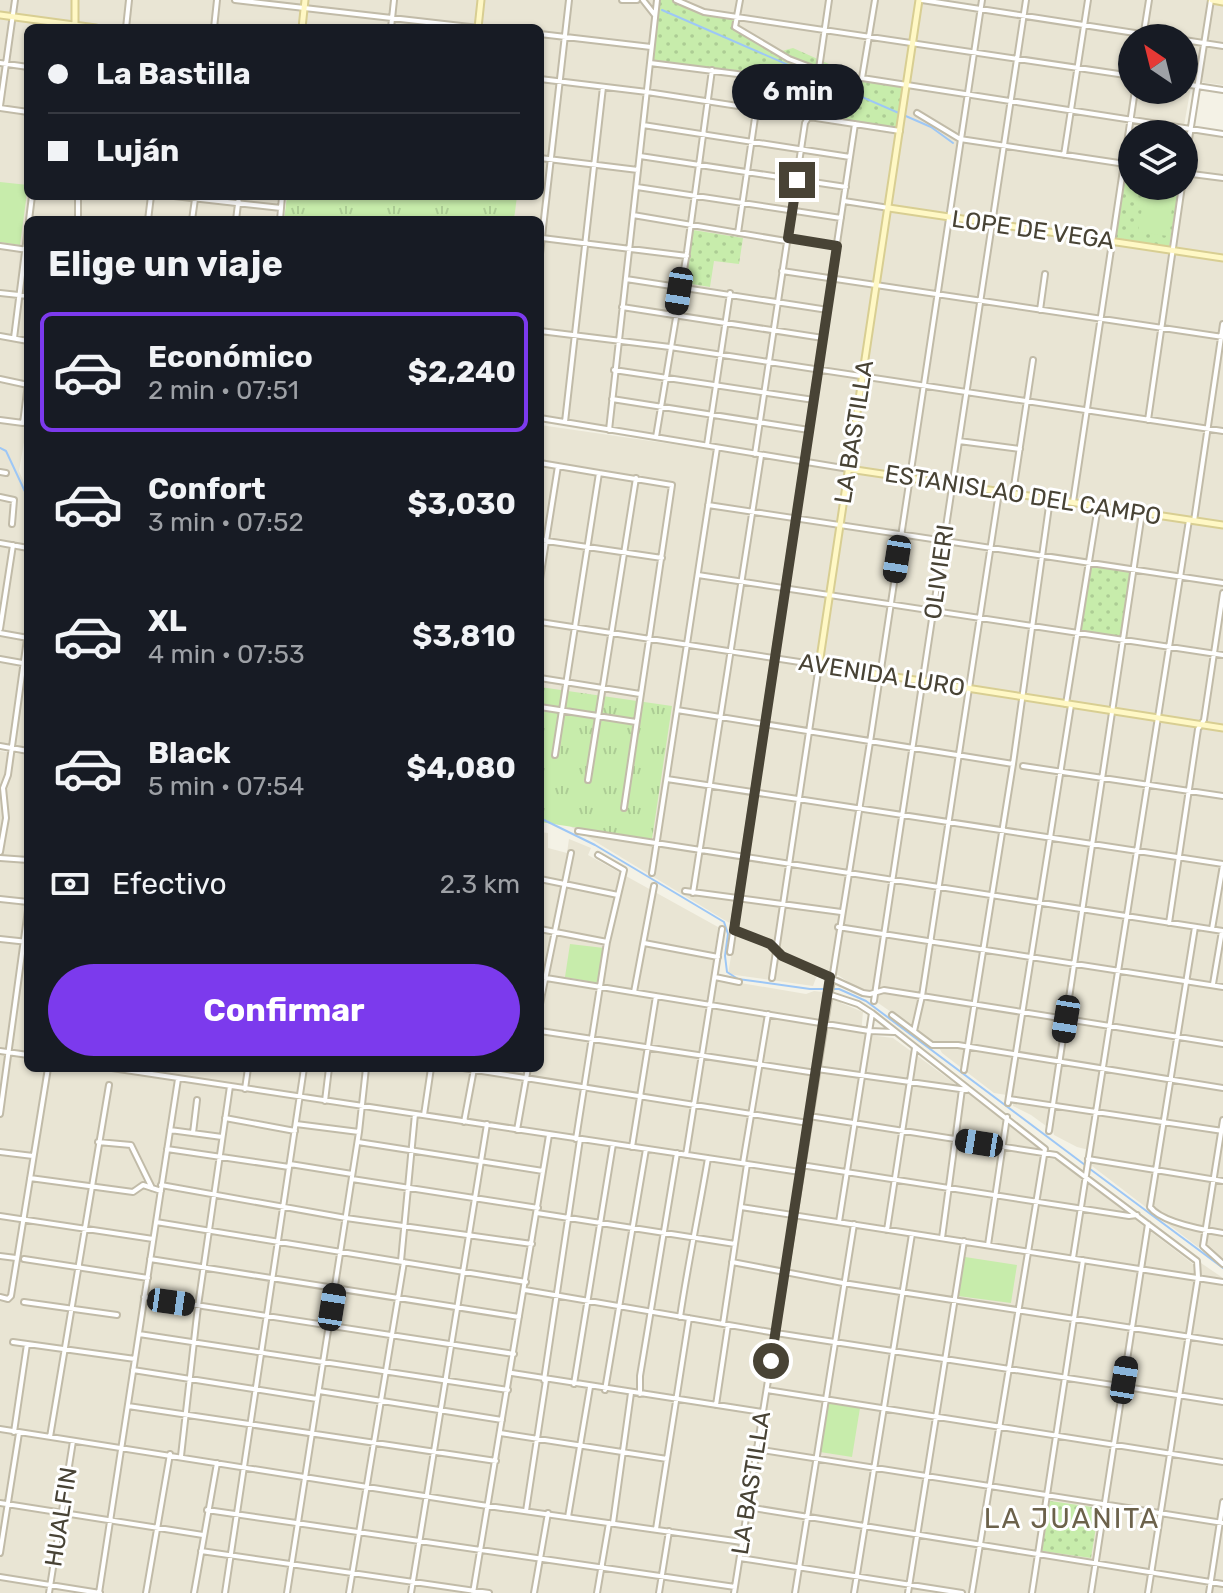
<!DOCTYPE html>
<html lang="es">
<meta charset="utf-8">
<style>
:root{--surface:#171b24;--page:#20242c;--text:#f1f3f6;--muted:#9ea1a6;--line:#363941;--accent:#7c3aed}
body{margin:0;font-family:Rubik,sans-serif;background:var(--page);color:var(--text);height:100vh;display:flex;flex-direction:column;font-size:30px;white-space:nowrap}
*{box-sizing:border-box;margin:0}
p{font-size:26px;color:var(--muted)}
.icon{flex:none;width:44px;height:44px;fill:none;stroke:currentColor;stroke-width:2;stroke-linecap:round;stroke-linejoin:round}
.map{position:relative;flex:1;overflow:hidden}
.side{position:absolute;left:24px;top:216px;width:520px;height:856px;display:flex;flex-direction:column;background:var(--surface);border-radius:12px;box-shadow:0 2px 6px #0004}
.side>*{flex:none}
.guide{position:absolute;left:24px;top:24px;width:520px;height:176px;border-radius:12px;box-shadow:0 2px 6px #0004;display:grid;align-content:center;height:176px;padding:0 24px;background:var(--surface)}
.needle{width:52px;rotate:325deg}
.controls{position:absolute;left:1118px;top:24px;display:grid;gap:16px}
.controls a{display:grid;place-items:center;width:80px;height:80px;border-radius:50%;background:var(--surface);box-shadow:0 2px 6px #0004;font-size:40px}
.end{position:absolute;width:36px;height:36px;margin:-18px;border:10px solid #484335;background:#fff;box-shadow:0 0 0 4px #fff}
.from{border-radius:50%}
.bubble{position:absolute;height:56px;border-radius:28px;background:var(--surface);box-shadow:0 2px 6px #0004;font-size:26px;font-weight:700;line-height:56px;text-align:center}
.car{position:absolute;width:24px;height:48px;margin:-24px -12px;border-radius:10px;box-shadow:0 0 6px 2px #0007;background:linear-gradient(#222 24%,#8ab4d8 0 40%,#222 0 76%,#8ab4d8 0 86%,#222 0)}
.guide b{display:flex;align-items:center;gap:28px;height:76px;font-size:30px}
.guide b+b{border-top:2px solid var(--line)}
.guide i{width:20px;height:20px;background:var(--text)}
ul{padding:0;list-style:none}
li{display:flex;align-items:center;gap:24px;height:120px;margin:0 16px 12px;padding:0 8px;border:4px solid transparent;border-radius:12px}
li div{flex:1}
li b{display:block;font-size:30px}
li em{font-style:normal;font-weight:700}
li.on{border-color:var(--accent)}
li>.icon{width:72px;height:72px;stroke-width:1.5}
h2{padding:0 24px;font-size:36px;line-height:96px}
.pay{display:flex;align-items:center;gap:20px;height:88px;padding:0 24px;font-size:30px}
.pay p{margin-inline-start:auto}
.button{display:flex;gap:16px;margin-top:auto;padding:16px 24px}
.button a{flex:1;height:92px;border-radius:48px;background:var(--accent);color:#fff;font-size:32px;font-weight:700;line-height:92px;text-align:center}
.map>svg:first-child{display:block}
</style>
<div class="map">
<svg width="1223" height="1593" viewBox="0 0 1223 1593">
<defs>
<pattern id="grass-tufts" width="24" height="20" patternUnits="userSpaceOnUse" patternTransform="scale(2)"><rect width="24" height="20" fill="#c7ecab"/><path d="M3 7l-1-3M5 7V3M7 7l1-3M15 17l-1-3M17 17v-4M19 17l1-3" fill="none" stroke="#accc94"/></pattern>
<pattern id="park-dots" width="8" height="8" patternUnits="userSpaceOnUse" patternTransform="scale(2)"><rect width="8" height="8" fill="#c7ecab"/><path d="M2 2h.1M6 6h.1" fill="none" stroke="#accc94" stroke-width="1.8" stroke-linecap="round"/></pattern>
</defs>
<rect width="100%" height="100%" fill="#f4f2e6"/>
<path fill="#e9e5d4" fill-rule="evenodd" d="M0,0H1223V85L1192,81L1183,131L1223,137V524L1164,519L1223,527V1260L1209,1249L1198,1247L1092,1166L1093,1151L1077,1147L1054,1135L1053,1131L1031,1115L1013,1106V1096L994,1093L942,1053L937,1044L838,975L819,970L813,986L728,974L736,927L540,808V425L699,448L540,417V220H514L516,196H540V28H28V196H278L275,220H28V419L19,471L28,492V750L0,746ZM1132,38H1184V90H1132ZM1132,134H1184V186H1132Z
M0,751L28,755V1068H540V832L548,833V848L567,853L569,839L591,848L588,855L718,927L711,978L806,994L814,991L841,994V1003L863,1012L861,1034L893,1038L1036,1143L1037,1156L1057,1160L1193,1264L1201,1263L1223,1278V1593H0Z"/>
<path fill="url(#grass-tufts)" d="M287,196H517L514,220H284Z
M540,687L672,706L652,839L540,822Z"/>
<path fill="url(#park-dots)" d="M657,0H676L700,11L737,16L735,27L778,52L793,48L858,77L907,86L900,131L757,109L761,77L650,63Z
M1126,167L1132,168V186H1179L1169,247L1115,240Z
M693,230L743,238L739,264L714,261L710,287L685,283Z
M1090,566L1131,572L1120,637L1080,630Z
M1050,1501L1099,1508L1091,1558L1042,1551Z"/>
<path fill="#c7ecab" d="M0,182L28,185L20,245L0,242Z
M1145,190L1174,195L1168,236L1138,232Z
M570,944L604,948L598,983L565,977Z
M965,1257L1017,1265L1011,1303L958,1296Z
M828,1402L860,1408L852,1457L820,1452Z"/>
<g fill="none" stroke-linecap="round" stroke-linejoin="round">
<path stroke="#9dc7f6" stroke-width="2" d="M662,10L931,127L953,143
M0,448L6,451L28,498
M540,818L595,845L724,922L728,934L725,956
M725,956L727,972L738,979L810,989H839L866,1001L1085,1165
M1090,1169L1223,1268"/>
<g stroke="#c1bba8" stroke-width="8">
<path id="street" d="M235,0L479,28
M622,0H637
M643,0L654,14
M676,0L704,12L1132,76
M740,0L735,27L789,59L818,70
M875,0L862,78L1223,134
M922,0L1167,38
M126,28L129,0
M214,28L217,0
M391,28L394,0
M540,34L651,47
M1143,38L1149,0
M1184,40L1223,46
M0,63L28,67
M650,63L761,77L738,233
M540,79L647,92L900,131
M1184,84L1223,90
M0,106L15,0
M0,108L28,112
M917,113L960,139L1132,165
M643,125L850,157
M1064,155L1088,0
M640,156L846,187
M540,158L638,170
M1184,171L1211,0
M1184,173L1223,178
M637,187L841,218
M78,196V220
M174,196L281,208
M844,201L889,208
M633,215L786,241
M29,220L32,196
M148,220L151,196
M192,220L195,199
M236,220L239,196
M280,220L282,196
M542,238L687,256
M788,238L837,246
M0,246L28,250
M540,254L569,0
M782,271L1223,337
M626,279L828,310
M0,293L28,296
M622,307L823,338
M1040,310L1045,274
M540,331L670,347L1223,431
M0,336L28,341
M14,338L28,228
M614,370L814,400
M0,379L28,385
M612,399L809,430
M540,418L849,469
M0,420L23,423L28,384
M1148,420L1182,186
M565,422L603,87
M609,430L657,0
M656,437L687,252L712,70
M959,441L1020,449
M707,445L730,293
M755,454L805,123L813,110L829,0
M540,463L599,473
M0,472L6,473
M1013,493L1033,360
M0,497L14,500L12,524
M1073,502L1135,90
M708,505L1223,583
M1194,521L1223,324
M540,540L662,558
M0,543L28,548
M698,575L1223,655
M540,579L558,466
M540,622L819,665L772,978
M0,629L13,545
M0,633L28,638
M0,659L28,664
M540,678L640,694
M1066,704L1098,506
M540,707L636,722
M677,710L1013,764
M0,746L28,751
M555,755L599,473L672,485L624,808
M1023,766L1223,796
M667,779L1223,864
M588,780L636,478
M578,831L1223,931
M0,852L6,818L3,788L8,775L28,632
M0,858L28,860
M652,873L717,448
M540,879L618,895
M685,891L841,912
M693,893L761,456
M0,899L28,902
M1169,923L1198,729L1204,720L1223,593
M838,927L1223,987
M1195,927L1150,1207C1162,1223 1204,1230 1223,1233
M540,929L607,942
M1212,929L1223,865
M735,931L770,944L782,956L863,993L870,994L884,990L1223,1044
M0,939L28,942
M644,943L718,957
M730,952L855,124
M540,977L869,1031L894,1032
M715,977L739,982
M1213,984L1222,931
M634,992L654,886
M828,994L858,1004L872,1013L1045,1149L972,1593
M874,1001L1026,0
M540,1004L571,853
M892,1015L932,1045H958L1223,1088
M540,1031L816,1073
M914,1031L922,996L999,492
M0,1051L28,1055
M112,1068L800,1172
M463,1068L808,1123
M817,1069L967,1090
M964,1070L1013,764L1050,499
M245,1089L248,1068
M1009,1099L1223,1131
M325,1101L329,1068
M1008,1103L1071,705
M0,1114L28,910
M424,1115L431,1068
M809,1116L1056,1155L1197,1261L1198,1277L1148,1593
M225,1118L295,1131
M1223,1120L1203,1246L1223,1264
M464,1122L474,1069
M296,1124L359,1132
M170,1130L222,1137
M517,1130L528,1068
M1049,1131L1142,513
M193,1133L197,1100
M576,1139L607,942L624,870L598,855
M98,1142L131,1145L152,1188
M358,1142L543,1171
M632,1147L656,996
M167,1149L289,1167
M0,1152L33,1156
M686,1155L722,929
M1088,1159L1223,1181
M743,1163L768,1014
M290,1164L352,1174
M801,1165L1129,1216L1137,1215
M30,1178L133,1192L143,1185L161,1191
M352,1179L538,1208
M161,1185L346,1218L532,1244
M741,1207L1223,1282
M537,1213L735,1244
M0,1216L153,1239
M156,1222L526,1282
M839,1222L872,1013
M887,1230L915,1048
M942,1238L962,1089
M988,1245L1007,1117
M0,1256L16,1258
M1073,1258L1189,520
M24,1259L148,1278
M150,1259L519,1317
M401,1261L415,1114
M732,1262L843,1283L1223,1342
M525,1290L776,1333L1223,1402
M0,1297L8,1299L11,1296L48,1068
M144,1297L514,1354
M24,1302L117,1315
M680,1317C688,1263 699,1212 708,1158
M723,1324L747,1164
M139,1334L508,1390
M13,1342L135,1359
M133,1370L317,1399
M512,1373L762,1412
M544,1380L580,1139
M574,1384L613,1144
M605,1390L646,1149
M767,1390L1223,1462
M319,1391L502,1420
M640,1394V1376L677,1153
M716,1405L728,1325
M128,1406L496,1461
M0,1429L481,1505L742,1542
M14,1432L27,1344
M500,1433L667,1459
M50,1437L109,1085
M756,1449L1223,1523
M181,1456L198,1306L230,1086
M0,1503L203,1535
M747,1507L1223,1584
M207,1510L735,1587
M526,1511L546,1380
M568,1517L590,1387
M613,1523L631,1393
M656,1529L689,1318
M201,1551L489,1593
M0,1553L19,1433
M740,1558L962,1593
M0,1577L100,1593
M49,1593L73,1441
M99,1593L178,1079
M146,1593L170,1454
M194,1593L217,1463
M225,1593L304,1068
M287,1593L359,1132L366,1068
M349,1593L404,1262
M411,1593L487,1124
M473,1593L549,1135
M534,1593L548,1513
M597,1593L609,1523
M659,1593L669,1531
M734,1593L870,742L982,0
M795,1593L854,1224
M854,1593L912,1234
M908,1593L964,1241
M1032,1593L1083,1260
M1091,1593L1148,1224
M1209,1593L1223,1502"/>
</g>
<g stroke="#d8ce92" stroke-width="9">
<path id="secondary" d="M75,0V25
M919,0L819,665L1223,728
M1212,0L1223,2
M0,15L96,28
M302,28L305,0
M478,28L481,0
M889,208L1223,258
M849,469L1223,525"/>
</g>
<use href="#street" stroke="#fff" stroke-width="4"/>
<use href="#secondary" stroke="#fff8c5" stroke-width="5"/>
</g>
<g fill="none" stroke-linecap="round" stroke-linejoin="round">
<path stroke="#484335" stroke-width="10" d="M771,1361L830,977L782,956L770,944L734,930L837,246L788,238L797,180"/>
</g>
<g text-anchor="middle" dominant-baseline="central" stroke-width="6" stroke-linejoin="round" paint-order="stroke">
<g font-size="24" fill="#484335" stroke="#fff">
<text transform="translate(1033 230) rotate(8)">LOPE DE VEGA</text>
<text transform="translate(854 432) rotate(-81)">LA BASTILLA</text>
<text transform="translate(1023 495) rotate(9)">ESTANISLAO DEL CAMPO</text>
<text transform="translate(939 572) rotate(-82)">OLIVIERI</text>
<text transform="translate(882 675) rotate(9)">AVENIDA LURO</text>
<text transform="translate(751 1483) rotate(-81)">LA BASTILLA</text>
<text transform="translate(61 1517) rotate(-81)">HUALFIN</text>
</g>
<g font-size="28" letter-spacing="2" fill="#6c624b" stroke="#fff">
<text x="1072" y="1518">LA JUANITA</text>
</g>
</g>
</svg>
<div class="controls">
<a><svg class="needle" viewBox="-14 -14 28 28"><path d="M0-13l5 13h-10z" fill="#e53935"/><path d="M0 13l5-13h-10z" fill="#9ea1a6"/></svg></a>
<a><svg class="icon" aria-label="layers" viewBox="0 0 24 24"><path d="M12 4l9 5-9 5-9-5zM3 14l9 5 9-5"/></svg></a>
</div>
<i class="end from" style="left:771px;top:1361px"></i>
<i class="end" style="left:797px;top:180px"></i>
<div class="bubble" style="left:732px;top:64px;width:132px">6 min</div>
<i class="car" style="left:679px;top:291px;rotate:189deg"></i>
<i class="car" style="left:897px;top:559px;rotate:189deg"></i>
<i class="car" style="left:1066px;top:1019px;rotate:189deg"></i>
<i class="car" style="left:979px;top:1143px;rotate:279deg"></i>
<i class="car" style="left:171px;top:1302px;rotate:98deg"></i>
<i class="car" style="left:332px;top:1307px;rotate:9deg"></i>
<i class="car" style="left:1124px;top:1380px;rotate:9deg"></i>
<div class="guide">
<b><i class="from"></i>La Bastilla</b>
<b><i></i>Luján</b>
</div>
<section class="side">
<h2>Elige un viaje</h2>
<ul>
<li class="on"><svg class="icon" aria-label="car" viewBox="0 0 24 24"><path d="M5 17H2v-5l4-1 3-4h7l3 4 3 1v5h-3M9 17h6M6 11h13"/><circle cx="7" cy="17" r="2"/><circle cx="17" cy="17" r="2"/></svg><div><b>Económico</b><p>2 min · 07:51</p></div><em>$2,240</em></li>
<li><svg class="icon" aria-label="car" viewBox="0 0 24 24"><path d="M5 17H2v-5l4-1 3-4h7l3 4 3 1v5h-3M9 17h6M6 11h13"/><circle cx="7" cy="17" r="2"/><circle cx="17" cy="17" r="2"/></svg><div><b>Confort</b><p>3 min · 07:52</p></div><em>$3,030</em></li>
<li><svg class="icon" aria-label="car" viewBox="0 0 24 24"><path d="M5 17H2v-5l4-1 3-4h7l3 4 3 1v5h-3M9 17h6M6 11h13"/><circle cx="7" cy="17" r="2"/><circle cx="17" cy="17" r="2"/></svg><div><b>XL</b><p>4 min · 07:53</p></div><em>$3,810</em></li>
<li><svg class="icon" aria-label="car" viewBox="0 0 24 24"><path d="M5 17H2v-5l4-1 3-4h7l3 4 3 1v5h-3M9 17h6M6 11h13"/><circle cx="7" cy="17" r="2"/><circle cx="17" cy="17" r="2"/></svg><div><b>Black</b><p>5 min · 07:54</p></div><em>$4,080</em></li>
</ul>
<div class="pay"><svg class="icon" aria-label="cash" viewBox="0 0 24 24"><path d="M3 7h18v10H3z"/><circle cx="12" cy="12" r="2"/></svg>Efectivo<p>2.3 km</p></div>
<div class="button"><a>Confirmar</a></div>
</section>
</div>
